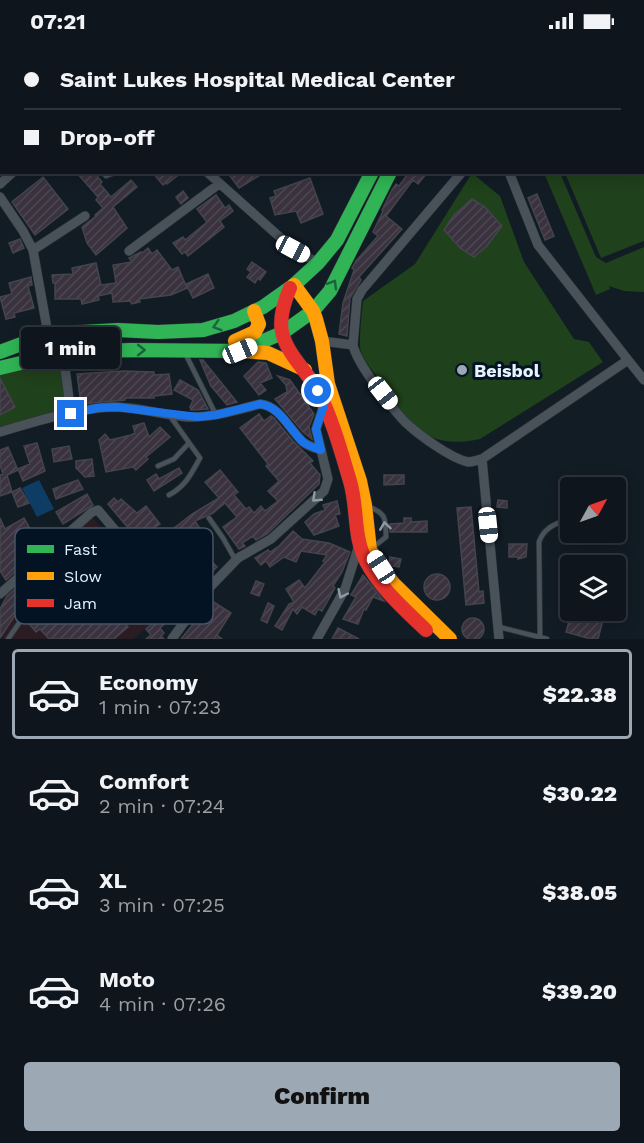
<!DOCTYPE html>
<meta charset="utf-8">
<style>
:root{--surface:#0e151c;--page:#171e25;--text:#f1f3f6;--muted:#9b9fa3;--line:#2e343b;--accent:#9ca8b3}
body{margin:0;font-family:"Work Sans",sans-serif;background:var(--page);color:var(--text);height:100vh;display:flex;flex-direction:column;font-size:22px;white-space:nowrap}
*{box-sizing:border-box;margin:0}
p{font-size:20px;color:var(--muted)}
.icon{flex:none;width:33px;height:33px;fill:none;stroke:currentColor;stroke-width:2;stroke-linecap:round;stroke-linejoin:round}
.map{position:relative;height:597px;overflow:hidden}
.details{display:flex;flex-direction:column;background:var(--surface);flex:1}
.details>*{flex:none}
.banner{position:absolute;left:0px;top:0px;width:645px;height:132px;box-shadow:0 3px 15px #0003,0 0 0 2px var(--line);display:grid;align-content:center;height:132px;padding:0 24px;background:var(--surface)}
.needle{width:39px;rotate:50deg}
.tools{position:absolute;left:560px;top:435px;display:grid;gap:12px}
.tools a{display:grid;place-items:center;width:66px;height:66px;border-radius:6px;background:var(--surface);box-shadow:0 3px 15px #0003,0 0 0 2px var(--line);font-size:30px}
.end{position:absolute;width:27px;height:27px;margin:-14px;border:8px solid #1a73e8;background:#fff;box-shadow:0 0 0 3px #fff}
.from{border-radius:50%}
.bubble{position:absolute;height:42px;border-radius:6px;background:var(--surface);box-shadow:0 3px 15px #0003,0 0 0 2px var(--line);font-size:20px;font-weight:800;line-height:42px;text-align:center}
.car{position:absolute;width:18px;height:36px;margin:-18px -9px;border-radius:8px;box-shadow:0 0 4px 2px #0007;background:linear-gradient(#fff 24%,#345 0 40%,#fff 0 76%,#345 0 86%,#fff 0)}
.banner b{display:flex;align-items:center;gap:21px;height:57px;font-size:22px}
.banner b+b{border-top:2px solid var(--line)}
.banner i{width:15px;height:15px;background:var(--text)}
ul{padding:10px 0 0;list-style:none}
li{display:flex;align-items:center;gap:18px;height:90px;margin:0 12px 9px;padding:0 12px;border:3px solid transparent;border-radius:6px}
li div{flex:1}
li b{display:block;font-size:22px}
li em{font-style:normal;font-weight:800}
li.current{border-color:var(--accent)}
li>.icon{width:54px;height:54px;stroke-width:1.5}
.primary-button{display:flex;gap:12px;margin-top:auto;padding:12px 24px}
.primary-button a{flex:1;height:69px;border-radius:6px;background:var(--accent);color:#111;font-size:24px;font-weight:800;line-height:69px;text-align:center}
.status{display:flex;justify-content:space-between;align-items:center;height:42px;padding:0 30px;background:var(--surface);direction:ltr}
.status svg{height:16px;fill:currentColor}
.map>svg:first-child{display:block}
</style>
<div class="status"><b>07:21</b><svg viewBox="0 0 49 12"><path d="M0 12V9h3v3zM5 12V6h3v6zM10 12V3h3v9zM15 12V0h3v12zM26 1h20v11H26zM47 4h2v5h-2z"/></svg></div>
<div class="map">
<svg width="644" height="597" viewBox="0 0 644 597">
<defs>
<pattern id="building-hatch" width="6" height="6" patternUnits="userSpaceOnUse" patternTransform="scale(1.5)"><rect width="6" height="6" fill="#3a333f"/><path d="M-1 1l2-2M0 6l6-6M5 7l2-2" fill="none" stroke="#4d4752"/></pattern>
</defs>
<rect width="100%" height="100%" fill="#121c25"/>
<path fill="#2a1c22" d="M92,475L170,567L133,597H4L1,594L29,553L25,550L34,534L29,532Z"/>
<path fill="#1f411b" d="M644,95V199L601,216L565,131L644,130Z
M472,131L500,154L524,220L574,297L589,300L603,320L480,397C427,409 408,382 382,341C375,331 365,321 361,310C358,302 362,270 363,259L415,222Z
M544,131H560L596,215L606,221L644,205V250L624,249L609,244L610,247L596,253Z
M61,313L67,370L0,387V330Z"/>
<path fill="#0d3d65" d="M39,438L54,467L37,475L22,446Z"/>
<path fill="url(#building-hatch)" stroke="#44444c" stroke-width="1.5" fill-rule="evenodd" d="M76,130H94L102,140L100,142L111,155L131,138L137,145L113,165L127,186L96,213L87,201L82,185L96,174L95,173L103,166L96,158L98,155Z
M152,130H182L167,142L166,141L163,143Z
M227,130H265L239,146Z
M404,130H428L418,142L413,138L386,174L402,187L359,235L361,238L350,256L347,294L339,292L343,261L354,228L352,226L356,219L378,194L373,190L383,169L382,168L392,148L396,142L399,144L407,133Z
M43,135L68,167L35,193L12,160Z
M310,136L323,172L301,181L296,169L275,173L270,156L276,154L274,149Z
M183,149L188,156L181,162L176,155Z
M537,152L554,194L545,198L528,156Z
M216,153L225,166L229,163L233,169L220,179L224,185L188,214L185,210L182,212L173,201L183,195L185,198L207,180L197,167Z
M472,157L485,165L502,184L486,205L474,215L460,206L444,188L453,174Z
M20,197L24,206L13,211L9,201Z
M148,206L152,212L157,208L172,228L178,225L187,246L171,253L139,257L140,260L132,262L130,259L113,260L112,251L98,254L99,258L82,262L81,257H55V241H53L52,233L73,232L72,226L96,221L101,243L116,241L113,223L132,220L129,216L141,210L142,211Z
M252,220L266,230L260,238L258,236L255,241L247,235L251,230L247,227Z
M208,232L214,246L193,256L186,242Z
M31,235L32,243L28,244L34,266L14,271L15,275L6,277L0,255L12,252L9,241Z
M200,318H203L237,360L227,363L211,344Z
M258,320L266,321L272,336L260,341L266,348L259,353L244,334Z
M123,329L154,330V333L169,332L172,352L154,354V356H125V358L81,362L77,332Z
M278,334L290,338L314,372L309,385L312,397L303,390L275,357L287,350L286,343Z
M0,336L15,365L0,373Z
M180,338L198,348L208,367L191,368L190,365L193,358L174,348Z
M259,372L264,379L271,374L274,376L293,399L313,419L310,421L320,433L319,442L267,492L256,498L253,494L242,501L245,504L239,507L223,485L237,475L225,461L213,471L195,479L208,499L199,506L217,525L207,535L197,526L202,522L185,505L178,510L171,512L155,525L147,515L154,509L151,504L192,472L219,456L205,440L220,428L238,450L234,453L246,467L249,465L254,471L261,464L265,469L278,459L268,449L279,439L266,424L268,422L240,386Z
M144,381L149,395L160,385L170,395L146,415L148,417L136,428L133,425L106,430L99,398L105,392L110,398L131,393L135,391L133,384Z
M37,401L45,429L23,439L18,427L30,422L24,404Z
M69,404L72,417L54,420L52,407Z
M8,405L18,428L7,433L12,450L0,454V433L3,432L0,423V408Z
M92,417L94,434L85,435L76,426V419Z
M179,426L182,431L154,449L147,438L156,432L159,437Z
M384,433H404V442L384,443Z
M78,438L83,447L56,457L53,447Z
M20,446L29,461L18,465L12,450Z
M87,452L93,463L63,482L56,470Z
M114,456L118,460L121,457L137,471L146,464L160,482L144,492L141,488L134,493L108,462Z
M498,458L507,459V466L497,465Z
M337,459L340,472L335,473L339,484L314,493L305,480L314,472L325,468L323,463Z
M471,465L479,550L483,549L484,561L466,563L457,466Z
M0,476L5,487L24,476L32,490L28,494L35,506L33,508L35,512L6,538L0,529Z
M404,476H411V480L427,479V490H390V482L404,481Z
M293,489L302,497L329,501L350,510L342,530L333,544L335,546L322,569L318,567L315,573L302,565L297,572L293,567L282,588L275,584L289,562L294,560L286,547L299,538L305,546L325,520L323,519L327,513L301,509L296,520L284,515L270,525L266,519L261,523L255,516L268,508L270,510L279,504Z
M509,502H527L526,515L518,517V515H509Z
M62,515L79,534L76,537L86,550L105,536L114,548L111,551L114,555L110,558L123,573L120,576L128,585L114,597H49L40,587L36,590L26,578L37,568L43,575L52,567L64,581L79,567L52,535L61,527L55,521ZM97,555L105,564L95,573L87,563Z
M390,515L401,517L399,525L392,524L389,520Z
M424 545a13 13 0 1 1 26 0a13 13 0 1 1-26 0Z
M31,533L34,534L25,550L29,552L0,596V567L7,554Z
M363,533L384,559L373,555L366,568L364,567L358,582L343,577L356,555L351,553Z
M256,539L264,542L259,554L251,551Z
M212,559L231,571L217,593L222,597H181Z
M268,561L274,564L267,581L261,578Z
M171,565L179,575L177,579L173,574L160,586L164,591L161,594L164,597H146L151,593L146,587Z
M580,571L603,578L598,597H591L566,590L571,572L579,574Z
M462 587a11 11 0 1 1 22 0a11 11 0 1 1-22 0Z
M338,586L359,597H332Z"/>
<g fill="none" stroke-linecap="round" stroke-linejoin="round">
<g stroke="#2e363d" stroke-width="6">
<path id="lane" d="M247,2L249,0
M102,130L106,134L117,130
M185,311L216,373
M158,424L174,417L189,401
M169,453C186,444 191,432 200,416L170,374
M367,464C386,471 386,476 386,495L371,507
M209,476L223,496L236,519
M499,585L547,597
M540,594L539,500C544,485 556,482 570,476
M8,597L35,558"/>
</g>
<g stroke="#2e363d" stroke-width="10">
<path id="street" d="M58,0L60,2
M268,0L269,2
M629,0L630,2
M16,2L18,0
M105,2L107,0
M490,2V0
M0,18L2,17
M644,21V22
M207,130L293,207L318,221
M0,142L13,130
M0,155L23,189L33,208L48,292
M33,208L85,174
M129,209L219,142
M322,299L353,303C357,322 391,365 405,380C419,393 450,416 468,420C473,420 477,418 482,417L628,318L538,203L509,130
M353,303L357,257L362,248L462,130
M63,311L71,372
M628,318L644,338
M0,390C33,380 80,366 113,365C138,365 163,373 187,375C212,376 236,368 260,362C280,364 289,387 303,400C308,404 315,406 321,408
M482,417L499,597
M154,534L175,517H178L209,546
M0,552L92,470L98,468L189,576
M172,597L209,546L238,516L271,497L324,449L328,437L316,387L324,363
M317,597L345,547L359,503"/>
</g>
<g stroke="#2e363d" stroke-width="15">
<path id="fast" d="M457,2L458,0
M0,310L48,292L118,288L158,290L203,288L234,279L263,265L294,243L318,221L337,198L372,130
M0,326L63,311L130,308L240,309L282,291L313,269L330,249L390,130"/>
</g>
<g stroke="#2e363d" stroke-width="15">
<path id="slow" d="M439,2L440,0
M294,243L313,269L316,277L322,299L328,342L360,439L365,463L370,508L393,541L450,597
M235,299L255,290L259,282L254,269
M243,309L268,311L305,328"/>
</g>
<g stroke="#2e363d" stroke-width="15">
<path id="jam" d="M290,246C284,260 279,275 282,290C287,313 307,329 318,349C332,376 341,409 350,439C358,465 353,494 366,519C380,546 404,567 426,588"/>
</g>
<use href="#lane" stroke="#495159" stroke-width="4.5"/>
<use href="#street" stroke="#495159" stroke-width="9"/>
<use href="#fast" stroke="#30b455" stroke-width="14"/>
<use href="#slow" stroke="#ff9f0a" stroke-width="14"/>
<use href="#jam" stroke="#e5322d" stroke-width="14"/>
</g>
<defs><path id="oneway-chevron" d="M-2-3.5L2.5 0L-2 3.5" fill="none" stroke-width="1.6" stroke-linecap="round" stroke-linejoin="round" transform="scale(1.5)"/></defs>
<g stroke="#1a643c">
<use href="#oneway-chevron" transform="translate(333 242) rotate(-59)"/>
<use href="#oneway-chevron" transform="translate(217 284) rotate(163)"/>
<use href="#oneway-chevron" transform="translate(141 308)"/>
</g>
<g stroke="#909aa4">
<use href="#oneway-chevron" transform="translate(316 456) rotate(137)"/>
<use href="#oneway-chevron" transform="translate(385 484) rotate(-98)"/>
<use href="#oneway-chevron" transform="translate(342 552) rotate(115)"/>
</g>
<g fill="none" stroke-linecap="round" stroke-linejoin="round">
<path stroke="#1a73e8" stroke-width="8" d="M71,372L97,366L116,365L198,375L216,373L260,362C280,364 289,387 303,400C308,404 315,406 321,408L316,387L324,363L318,349"/>
</g>
<circle fill="#9ca8b3" stroke="#031323" stroke-width="2" cx="462" cy="328" r="6"/>
<g text-anchor="middle" dominant-baseline="central" stroke-width="6" stroke-linejoin="round" paint-order="stroke">
<g font-size="18" font-weight="bold" fill="#e7f3ff" stroke="#031323" text-anchor="start">
<text x="474" y="328">Beisbol</text>
</g>
</g>
<rect x="15" y="486" width="198" height="96" rx="9" fill="#031323" stroke="#475665" stroke-width="1.5"/>
<rect x="27" y="503" width="27" height="8" fill="#30b455"/>
<rect x="27" y="530" width="27" height="8" fill="#ff9f0a"/>
<rect x="27" y="557" width="27" height="8" fill="#e5322d"/>
<g font-size="16" fill="#e7f3ff">
<text x="64" y="513">Fast</text>
<text x="64" y="540">Slow</text>
<text x="64" y="567">Jam</text>
</g>
</svg>
<div class="tools">
<a><svg class="needle" viewBox="-14 -14 28 28"><path d="M0-13l5 13h-10z" fill="#e53935"/><path d="M0 13l5-13h-10z" fill="#9b9fa3"/></svg></a>
<a><svg class="icon" aria-label="layers" viewBox="0 0 24 24"><path d="M12 4l9 5-9 5-9-5zM3 14l9 5 9-5"/></svg></a>
</div>
<i class="end from" style="left:318px;top:349px"></i>
<i class="end" style="left:71px;top:372px"></i>
<div class="bubble" style="left:21px;top:285px;width:99px">1 min</div>
<i class="car" style="left:293px;top:207px;rotate:118deg"></i>
<i class="car" style="left:240px;top:309px;rotate:67deg"></i>
<i class="car" style="left:383px;top:351px;rotate:142deg"></i>
<i class="car" style="left:488px;top:483px;rotate:174deg"></i>
<i class="car" style="left:381px;top:525px;rotate:327deg"></i>
<div class="banner">
<b><i class="from"></i>Saint Lukes Hospital Medical Center</b>
<b><i></i>Drop-off</b>
</div>
</div>
<section class="details">
<ul>
<li class="current"><svg class="icon" aria-label="car" viewBox="0 0 24 24"><path d="M5 17H2v-5l4-1 3-4h7l3 4 3 1v5h-3M9 17h6M6 11h13"/><circle cx="7" cy="17" r="2"/><circle cx="17" cy="17" r="2"/></svg><div><b>Economy</b><p>1 min · 07:23</p></div><em>$22.38</em></li>
<li><svg class="icon" aria-label="car" viewBox="0 0 24 24"><path d="M5 17H2v-5l4-1 3-4h7l3 4 3 1v5h-3M9 17h6M6 11h13"/><circle cx="7" cy="17" r="2"/><circle cx="17" cy="17" r="2"/></svg><div><b>Comfort</b><p>2 min · 07:24</p></div><em>$30.22</em></li>
<li><svg class="icon" aria-label="car" viewBox="0 0 24 24"><path d="M5 17H2v-5l4-1 3-4h7l3 4 3 1v5h-3M9 17h6M6 11h13"/><circle cx="7" cy="17" r="2"/><circle cx="17" cy="17" r="2"/></svg><div><b>XL</b><p>3 min · 07:25</p></div><em>$38.05</em></li>
<li><svg class="icon" aria-label="car" viewBox="0 0 24 24"><path d="M5 17H2v-5l4-1 3-4h7l3 4 3 1v5h-3M9 17h6M6 11h13"/><circle cx="7" cy="17" r="2"/><circle cx="17" cy="17" r="2"/></svg><div><b>Moto</b><p>4 min · 07:26</p></div><em>$39.20</em></li>
</ul>
<div class="primary-button"><a>Confirm</a></div>
</section>
